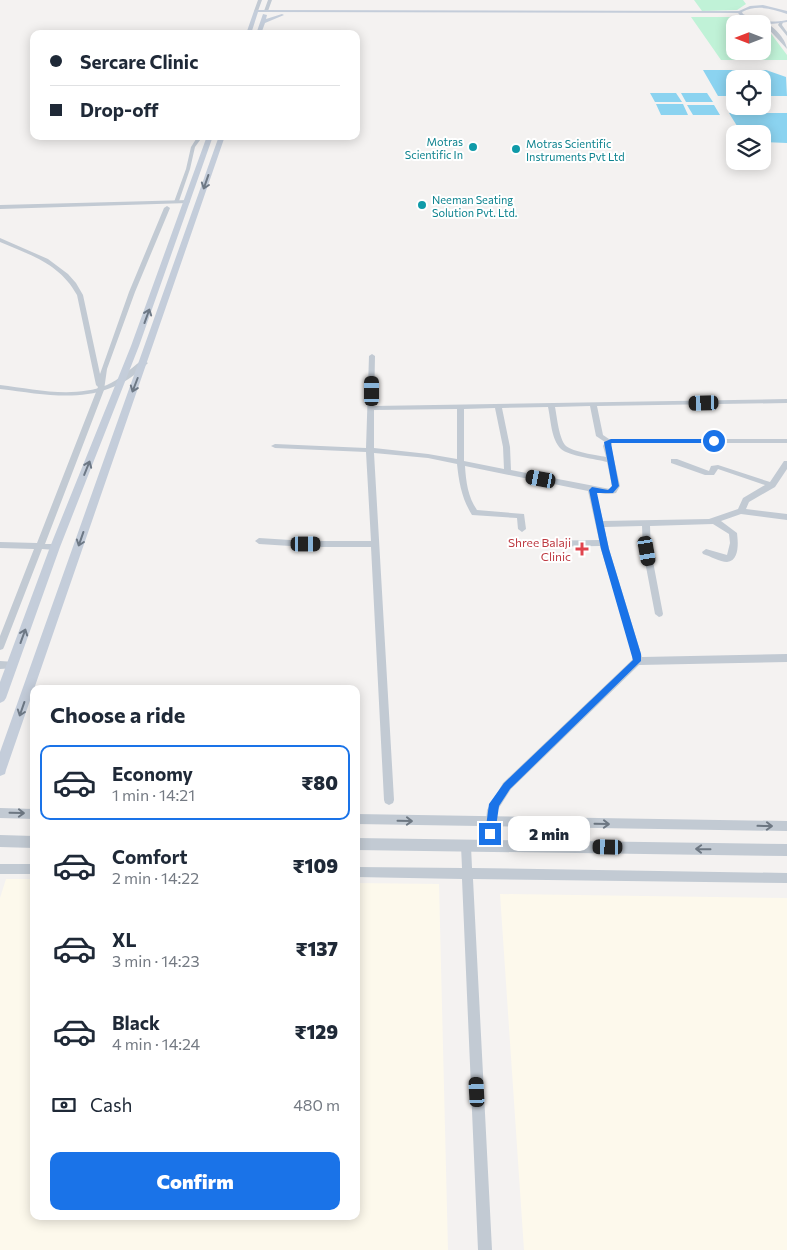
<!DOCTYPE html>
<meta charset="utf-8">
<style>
:root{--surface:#fff;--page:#f6f6f7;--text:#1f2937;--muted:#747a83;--line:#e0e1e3;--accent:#1a73e8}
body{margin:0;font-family:Commissioner,sans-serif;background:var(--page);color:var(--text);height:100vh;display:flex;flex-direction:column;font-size:19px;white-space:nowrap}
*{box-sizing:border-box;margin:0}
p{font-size:16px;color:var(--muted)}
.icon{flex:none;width:28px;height:28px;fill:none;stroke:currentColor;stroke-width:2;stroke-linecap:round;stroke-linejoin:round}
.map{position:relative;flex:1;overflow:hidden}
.details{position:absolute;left:30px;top:685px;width:330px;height:535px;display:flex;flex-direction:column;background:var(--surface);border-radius:10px;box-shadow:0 2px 12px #0003}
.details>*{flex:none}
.hud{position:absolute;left:30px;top:30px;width:330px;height:110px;border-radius:10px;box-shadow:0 2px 12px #0003;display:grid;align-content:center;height:110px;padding:0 20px;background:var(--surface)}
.needle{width:32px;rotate:270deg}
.controls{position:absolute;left:726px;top:15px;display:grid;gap:10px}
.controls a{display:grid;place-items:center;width:45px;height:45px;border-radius:10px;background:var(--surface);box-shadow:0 2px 12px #0003;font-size:25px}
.end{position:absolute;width:22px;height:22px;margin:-11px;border:6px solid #1a73e8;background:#fff;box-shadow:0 0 0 2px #fff}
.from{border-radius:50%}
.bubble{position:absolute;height:35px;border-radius:10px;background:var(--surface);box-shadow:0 2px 12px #0003;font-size:16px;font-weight:800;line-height:35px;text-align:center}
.car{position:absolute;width:15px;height:30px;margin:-15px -8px;border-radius:6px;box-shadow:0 0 4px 1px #0007;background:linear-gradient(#222 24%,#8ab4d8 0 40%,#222 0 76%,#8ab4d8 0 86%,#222 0)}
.hud b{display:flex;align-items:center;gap:18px;height:48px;font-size:19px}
.hud b+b{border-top:1px solid var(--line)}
.hud i{width:12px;height:12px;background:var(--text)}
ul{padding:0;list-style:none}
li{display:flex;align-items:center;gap:15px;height:75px;margin:0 10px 8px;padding:0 10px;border:2px solid transparent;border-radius:10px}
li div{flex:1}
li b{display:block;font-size:19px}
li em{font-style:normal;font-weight:800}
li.current{border-color:var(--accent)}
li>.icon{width:45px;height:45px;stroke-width:1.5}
h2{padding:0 20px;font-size:22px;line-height:60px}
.pay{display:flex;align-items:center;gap:12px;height:55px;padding:0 20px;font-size:19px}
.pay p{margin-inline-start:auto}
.cta{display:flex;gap:10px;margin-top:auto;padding:10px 20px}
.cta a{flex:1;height:58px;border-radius:10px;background:var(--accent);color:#fff;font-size:20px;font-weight:800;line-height:58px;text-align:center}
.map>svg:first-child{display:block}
</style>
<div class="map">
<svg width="787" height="1250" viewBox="0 0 787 1250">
<rect width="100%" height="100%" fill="#f4f2f1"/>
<path fill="#fdf9ec" d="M6,879H34V1216H356V883L439,884L448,1250H0V898Z
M500,894L787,898V1250H524Z"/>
<path fill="#c0f2d7" d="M694,0H743L746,4L737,10L702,11Z
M691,17H732L759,23L735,24V51H762L763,25L766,27L787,55V60H721Z"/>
<path fill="#8bd3f0" d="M703,70H766L786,77L787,96H763L762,79H735V96H718Z
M650,93H676L682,102H655Z
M681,93H707L713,102H686Z
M656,104H683L688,115H661Z
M687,105H714L720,115H693Z
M729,113H787V143L763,142L762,134H742Z"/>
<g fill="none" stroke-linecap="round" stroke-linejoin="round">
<path fill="#c2cad3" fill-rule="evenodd" d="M198,136H203L195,147L190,169L179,201L174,202L186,169L191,147Z
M167,206L170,208L135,292L107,369L104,390L45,544H55L59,547L55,550L42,549L4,647L3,649L0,650V636L34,549L0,548V542L37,543L98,387L96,385L77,295C60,264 31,255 0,242V238L48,259L68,274L76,283L83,295L100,374L129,292L164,208Z
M372,354L375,356L374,406L787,399V403L597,406L603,435L609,439H787V443H612L611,446L620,486L616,493C609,495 603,494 596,492L603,521L709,519L738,509L743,498L765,485L718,469L714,475H705L671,463V459H677L709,471L711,466L718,465L770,482L784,461H787V469L775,487L749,502L746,509L787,514V520L741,514L721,521L737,533C738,541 740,561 727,562C720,562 710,556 703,554L702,552L706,549L727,555L730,543L729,534L713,524L650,526L651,551L663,614L662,616L659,617L655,614L643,551L642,526L604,527L609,549L642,657L787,654V662L639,665L511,789L497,811L494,846L493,849L489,851L485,849L484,846L487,810L503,783L632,660L633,654L600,546L529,547L525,544L529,541L599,540L588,491L465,466C466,482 468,497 477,510L524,514L526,529L522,532L518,529L517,518L472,515C462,499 459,483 457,464L428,458L374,453L394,800L393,803L389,805L385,803L384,800L371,547H306L259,544L255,541L259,538L306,541H371L366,452L275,448L271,446L275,444L366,448L369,356ZM590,406L596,436L605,442L603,446L606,457C596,455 573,452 566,446C559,439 557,417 555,407ZM548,407C551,420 551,439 561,449C569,456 596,459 607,462L612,486L610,489L511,470L510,447L502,408ZM495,408L503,447L504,469L464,461V409ZM457,409V459L428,454L374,448V410Z
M0,661L15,662L17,665L15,668L0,669Z
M466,841L470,843L471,846L472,868L787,873V883L473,879L492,1250H478L462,879L356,877V867L462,868L461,846L462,843Z
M0,864H34V874H0Z"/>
<path fill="#c2cad3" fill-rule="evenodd" d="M258,0H262L258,11L256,12L254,11Z
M268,0H272L268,11L266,12L264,11Z
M761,21C771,23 786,38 787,49Z
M780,21L783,22L782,25L787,32V36L778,25Z
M190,200V202L188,203L0,209V205Z
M141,361H144L148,363C104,407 56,396 0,389V385C34,389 73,399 107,385C119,380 130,369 141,361Z
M0,808L34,809V819L0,818Z
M356,814L787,821V831L356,824Z
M0,835L34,836V848L0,847Z
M356,838L787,844V856L356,850Z"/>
<path fill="#c4cdda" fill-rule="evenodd" d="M763,5L787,11V14C773,9 757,4 742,12L743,14C757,22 772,23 787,20V22C772,25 748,26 738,13L258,12L251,34H246L254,11L256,10L739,11L750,6Z
M263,14L267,15L266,19L282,14L284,15L265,23L261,34H256Z
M207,136H213L139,346L60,547L6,698L4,701L0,703V682L50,547L131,346Z
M219,136H225L6,770L5,774L0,776V752Z"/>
</g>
<defs><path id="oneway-shaft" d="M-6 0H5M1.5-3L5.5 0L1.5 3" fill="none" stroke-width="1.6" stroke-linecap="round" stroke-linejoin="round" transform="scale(1.25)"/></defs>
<g stroke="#6d7885">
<use href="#oneway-shaft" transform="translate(206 182) rotate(109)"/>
<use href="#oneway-shaft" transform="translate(147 316) rotate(-70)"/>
<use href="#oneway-shaft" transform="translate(135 385) rotate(111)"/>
<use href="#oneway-shaft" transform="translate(87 468) rotate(-68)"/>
<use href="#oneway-shaft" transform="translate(81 539) rotate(109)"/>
<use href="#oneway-shaft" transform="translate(23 636) rotate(-70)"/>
<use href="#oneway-shaft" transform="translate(22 709) rotate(109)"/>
</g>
<g stroke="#6d7782">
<use href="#oneway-shaft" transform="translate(17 813) rotate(1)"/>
<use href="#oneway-shaft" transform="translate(405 821) rotate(1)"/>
<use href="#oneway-shaft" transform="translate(602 824) rotate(1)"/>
<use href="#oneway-shaft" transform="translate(765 826) rotate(1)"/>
<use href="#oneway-shaft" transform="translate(703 849) rotate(-179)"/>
</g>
<path fill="#1a73e8" d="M611,439H714L718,441L714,443H611L619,486L613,493H597L609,549L641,654V661L510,789L499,806L495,834L490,839L485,834L489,804L504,783L633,660L601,549L589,490L592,487L608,490L612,486L604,442Z"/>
<g fill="#0f9aa8" stroke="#fff" stroke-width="2">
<circle cx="473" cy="147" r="5"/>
<circle cx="516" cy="149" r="5"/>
<circle cx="422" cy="205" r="5"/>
</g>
<path fill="#e0444e" stroke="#fff" stroke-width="2" d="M579.5 541.5h5v5h5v5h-5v5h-5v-5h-5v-5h5z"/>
<g text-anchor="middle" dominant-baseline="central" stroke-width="4" stroke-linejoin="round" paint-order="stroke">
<g font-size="11" fill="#0d838f" stroke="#fff" text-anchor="start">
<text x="463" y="141" text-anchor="end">Motras<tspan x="463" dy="13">Scientific In</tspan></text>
<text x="526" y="143">Motras Scientific<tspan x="526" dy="13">Instruments Pvt Ltd</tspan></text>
<text x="432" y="199">Neeman Seating<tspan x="432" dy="13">Solution Pvt. Ltd.</tspan></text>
</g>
<g font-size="12" fill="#be3a42" stroke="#fff" text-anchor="end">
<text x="571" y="542">Shree Balaji<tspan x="571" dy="14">Clinic</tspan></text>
</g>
</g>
</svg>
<div class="controls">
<a><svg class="needle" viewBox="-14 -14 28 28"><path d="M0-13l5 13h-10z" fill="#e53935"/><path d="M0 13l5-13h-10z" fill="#747a83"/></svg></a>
<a><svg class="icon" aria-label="locate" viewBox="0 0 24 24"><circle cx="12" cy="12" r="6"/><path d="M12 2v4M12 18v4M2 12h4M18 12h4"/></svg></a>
<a><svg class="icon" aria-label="layers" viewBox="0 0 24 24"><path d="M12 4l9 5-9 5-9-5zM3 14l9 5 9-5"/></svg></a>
</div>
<i class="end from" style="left:714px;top:441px"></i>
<i class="end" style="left:490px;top:834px"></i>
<div class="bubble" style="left:508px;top:816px;width:82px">2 min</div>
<i class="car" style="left:372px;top:391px;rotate:0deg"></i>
<i class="car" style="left:704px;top:403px;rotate:268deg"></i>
<i class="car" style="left:541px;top:479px;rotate:281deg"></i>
<i class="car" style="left:306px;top:544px;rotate:90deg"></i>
<i class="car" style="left:647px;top:551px;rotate:170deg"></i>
<i class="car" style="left:608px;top:847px;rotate:271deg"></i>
<i class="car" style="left:477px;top:1092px;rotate:357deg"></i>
<div class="hud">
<b><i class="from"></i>Sercare Clinic</b>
<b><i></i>Drop-off</b>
</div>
<section class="details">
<h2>Choose a ride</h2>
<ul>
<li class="current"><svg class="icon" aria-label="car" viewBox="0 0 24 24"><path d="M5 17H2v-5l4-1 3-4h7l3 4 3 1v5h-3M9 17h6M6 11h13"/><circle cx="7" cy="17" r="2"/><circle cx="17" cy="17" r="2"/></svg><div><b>Economy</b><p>1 min · 14:21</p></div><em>₹80</em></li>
<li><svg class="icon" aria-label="car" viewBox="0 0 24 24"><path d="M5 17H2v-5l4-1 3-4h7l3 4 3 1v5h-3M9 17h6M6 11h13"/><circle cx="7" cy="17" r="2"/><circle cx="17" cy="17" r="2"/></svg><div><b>Comfort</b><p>2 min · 14:22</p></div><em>₹109</em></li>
<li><svg class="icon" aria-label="car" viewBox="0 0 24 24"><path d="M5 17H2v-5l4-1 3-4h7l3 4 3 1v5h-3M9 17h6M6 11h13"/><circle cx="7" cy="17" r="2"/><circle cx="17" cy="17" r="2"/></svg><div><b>XL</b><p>3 min · 14:23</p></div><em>₹137</em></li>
<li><svg class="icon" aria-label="car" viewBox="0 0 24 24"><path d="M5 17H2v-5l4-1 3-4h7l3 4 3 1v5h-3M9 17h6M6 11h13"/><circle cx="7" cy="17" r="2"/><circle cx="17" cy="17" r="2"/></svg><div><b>Black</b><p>4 min · 14:24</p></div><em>₹129</em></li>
</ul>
<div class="pay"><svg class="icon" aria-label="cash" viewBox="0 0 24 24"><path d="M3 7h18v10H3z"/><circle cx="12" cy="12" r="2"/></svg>Cash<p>480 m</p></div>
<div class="cta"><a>Confirm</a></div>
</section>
</div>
